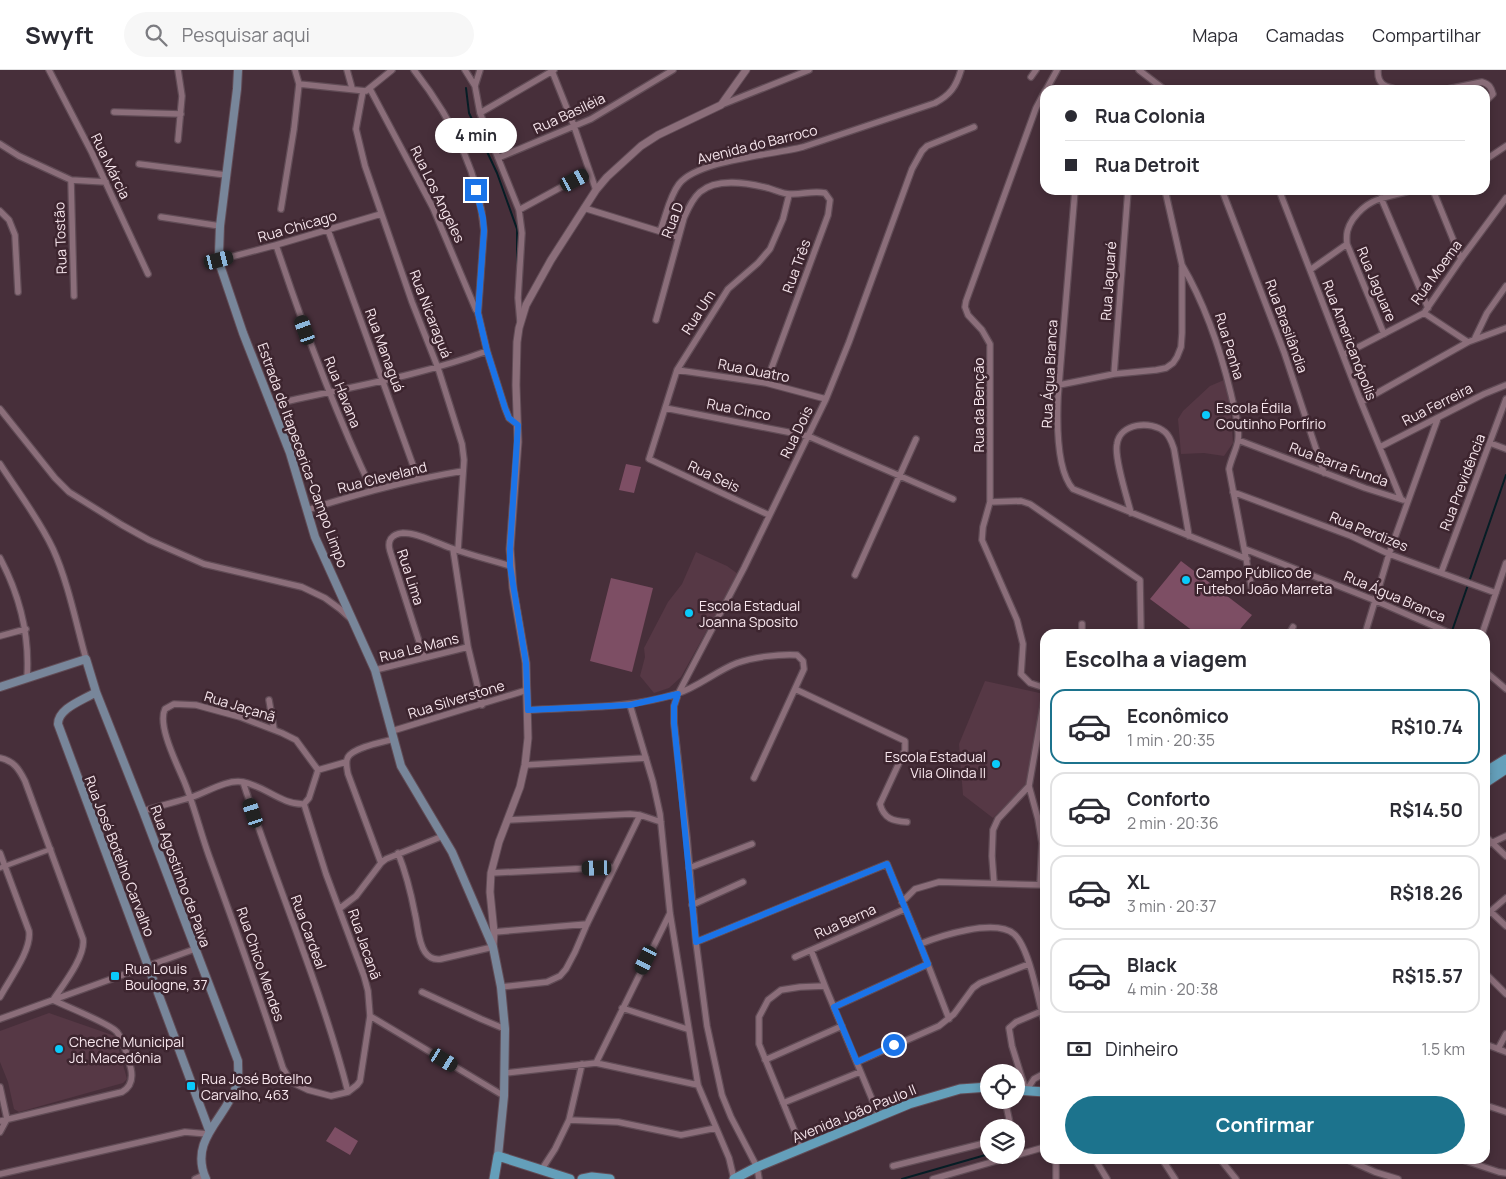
<!DOCTYPE html>
<html lang="pt">
<meta charset="utf-8">
<style>
:root{--surface:#fff;--page:#f7f7f7;--text:#2b2b33;--muted:#7c7c81;--line:#e1e1e2;--accent:#1c738d}
body{margin:0;font-family:Manrope,sans-serif;background:var(--page);color:var(--text);height:100vh;display:flex;flex-direction:column;font-size:19px;white-space:nowrap}
*{box-sizing:border-box;margin:0}
p{font-size:16px;color:var(--muted)}
.icon{flex:none;width:28px;height:28px;fill:none;stroke:currentColor;stroke-width:2;stroke-linecap:round;stroke-linejoin:round}
.map{position:relative;flex:1;overflow:hidden}
.side{position:absolute;left:1040px;top:559px;width:450px;height:535px;display:flex;flex-direction:column;background:var(--surface);border-radius:15px;box-shadow:0 2px 8px #0003}
.side>*{flex:none}
.hud{position:absolute;left:1040px;top:15px;width:450px;height:110px;border-radius:15px;box-shadow:0 2px 8px #0003;display:grid;align-content:center;height:110px;padding:0 25px;background:var(--surface)}
.buttons{position:absolute;left:980px;top:994px;display:grid;gap:10px}
.buttons a{display:grid;place-items:center;width:45px;height:45px;border-radius:50%;background:var(--surface);box-shadow:0 2px 8px #0003;font-size:25px}
.end{position:absolute;width:22px;height:22px;margin:-11px;border:6px solid #1a73e8;background:#fff;box-shadow:0 0 0 2px #fff}
.from{border-radius:50%}
.bubble{position:absolute;height:35px;border-radius:18px;background:var(--surface);box-shadow:0 2px 8px #0003;font-size:16px;font-weight:700;line-height:35px;text-align:center}
.car{position:absolute;width:15px;height:30px;margin:-15px -8px;border-radius:6px;box-shadow:0 0 4px 1px #0007;background:linear-gradient(#222 24%,#8ab4d8 0 40%,#222 0 76%,#8ab4d8 0 86%,#222 0)}
.hud b{display:flex;align-items:center;gap:18px;height:48px;font-size:19px}
.hud b+b{border-top:1px solid var(--line)}
.hud i{width:12px;height:12px;background:var(--text)}
ul{padding:0;list-style:none}
li{display:flex;align-items:center;gap:15px;height:75px;margin:0 10px 8px;padding:0 15px;border:2px solid var(--line);border-radius:15px}
li div{flex:1}
li b{display:block;font-size:19px}
li em{font-style:normal;font-weight:700}
li.current{border-color:var(--accent)}
li>.icon{width:45px;height:45px;stroke-width:1.5}
h2{padding:0 25px;font-size:22px;line-height:60px}
.pay{display:flex;align-items:center;gap:12px;height:55px;padding:0 25px;font-size:19px}
.pay p{margin-inline-start:auto}
.cta{display:flex;gap:10px;margin-top:auto;padding:10px 25px}
.cta a{flex:1;height:58px;border-radius:30px;background:var(--accent);color:#fff;font-size:20px;font-weight:700;line-height:58px;text-align:center}
header{display:flex;align-items:center;gap:30px;box-sizing:border-box;height:70px;padding:0 25px;background:var(--surface);border-bottom:1px solid var(--line)}
header strong{font-size:24px}
nav{display:flex;gap:28px;margin-inline-start:auto;font-size:18px}
.search{width:350px;height:45px;background:var(--page);display:flex;align-items:center;gap:12px;box-sizing:border-box;padding:0 18px;border-radius:28px;color:var(--muted);font-size:19px}
.map>svg:first-child{display:block}
</style>
<header>
<strong>Swyft</strong>
<div class="search"><svg class="icon" aria-label="search" viewBox="0 0 24 24"><circle cx="10" cy="10" r="6"/><path d="M15 15l6 6"/></svg>Pesquisar aqui</div>
<nav><a>Mapa</a><a>Camadas</a><a>Compartilhar</a></nav>
</header>
<div class="map">
<svg width="1506" height="1109" viewBox="0 0 1506 1109">
<rect width="100%" height="100%" fill="#472f3a"/>
<path fill="#563845" d="M1224,310L1230,331L1233,373L1224,386L1204,383L1181,384L1178,349L1183,341L1210,316Z
M696,482L727,496L738,504L681,607L669,618L654,623L640,606L645,587L644,578L668,532L682,514Z
M985,611L1044,624L1026,715L993,748L963,725L959,674Z
M49,943L115,966L127,1009L123,1013L19,1042L14,1039L8,1012L0,992V961Z"/>
<path fill="#7d4e64" d="M626,394L641,397L634,423L619,420Z
M1181,491L1252,545L1236,564H1197L1150,529Z
M611,508L653,518L632,602L590,591Z
M335,1057L358,1071L350,1085L326,1071Z"/>
<g fill="none" stroke-linecap="round" stroke-linejoin="round">
<path stroke="#061d25" stroke-width="2" d="M466,18L469,43L497,103L517,159V201
M1452,561L1506,405
M902,1109L989,1084"/>
<g stroke="#614c56" stroke-width="7">
<path id="pedestrian" d="M0,798L51,779"/>
</g>
<g stroke="#614c56" stroke-width="8">
<path id="minor" d="M49,0L92,83L148,204
M347,0L352,18
M414,0C450,46 479,101 484,161L478,243L487,281L505,338L509,348L518,355
M465,0L475,16L480,43L519,140L522,163L518,228L520,251
M1139,0L1165,20
M1378,0C1377,15 1386,17 1399,20
M552,1L574,56L596,120
M1031,7L1036,0
M299,14L366,21L392,0
M475,16L480,0
M370,19L433,138L476,240
M1046,20L1057,0
M1443,20L1482,12C1489,14 1491,17 1493,24L1485,32
M363,21L356,59L365,96L412,232L438,298L462,374L464,390L458,480
M1045,21L1036,38L966,231L965,237L968,245L982,260L990,274V432L983,457L982,470L1017,550L1023,574L1021,604L1030,613L1045,618
M721,35L809,0
M114,42L181,44
M480,43L554,0
M178,70L182,26L178,0
M0,74L19,86L71,110L106,112
M498,88L591,49L673,0
M1485,90L1506,76
M139,94L226,105
M71,110L74,226
M1075,120L1058,327C1057,351 1056,400 1073,419L1247,489
M1222,120L1284,282L1324,403
M1279,120L1361,332L1401,429
M1433,120L1461,189
M1381,128L1428,238
M584,138L678,167
M281,139L294,59L299,14L295,0
M519,140L589,102
M0,141L9,150L15,165L18,222
M161,147L220,156
M328,160L418,409
M660,161C666,146 669,127 679,114C698,90 772,85 803,77L935,33C950,25 956,17 961,0
M1347,174L1384,264
M276,175C304,259 334,340 372,420
M219,190L276,175L381,144
M1182,195C1206,236 1220,278 1231,324C1234,338 1240,355 1238,370C1237,378 1231,389 1229,399L1252,520
M1310,200L1347,174C1346,164 1347,158 1353,149C1371,125 1387,129 1412,120
M1424,243L1468,272
M656,250L684,148C688,139 692,129 700,122C717,107 748,113 768,118C775,120 783,124 790,124C802,125 813,120 825,123L830,130L828,145L766,313
M1475,268L1487,243L1506,216
M1343,285L1424,243L1461,189L1506,128
M677,300L766,313L826,329
M1114,304L1128,120
M1059,315L1114,304L1156,300L1166,298L1173,293L1177,287L1181,277L1182,263V195L1165,120
M1361,332L1468,272L1506,258
M271,335C343,318 417,307 487,281
M665,338L808,366L953,429
M0,339L55,408L69,422L122,455L149,470L204,494L302,517L325,528L340,539L351,549
M1238,370L1365,418L1403,430
M1490,373L1506,379
M1380,377L1484,324L1506,315
M0,394C18,422 39,449 53,479C68,512 76,553 86,589
M1233,422L1351,466L1389,484L1496,523
M990,432L1021,431L1030,434L1140,510L1141,564
M307,440C360,423 408,410 463,401
M1131,443C1127,427 1114,388 1117,374C1120,353 1151,350 1165,362C1170,366 1172,373 1174,379L1189,466
M769,445L649,389L677,300L728,219L758,193L770,179L783,149L789,125
M453,479L468,577L482,635
M1245,479L1374,530L1452,564
M0,488C20,526 30,565 27,608
M1441,503L1506,329
M855,505L916,369
M1082,554V564
M1289,564L1293,557
M1365,564L1389,484L1438,348
M1482,564L1506,493
M0,566L26,559
M424,587L390,481C387,471 391,464 403,463C419,463 436,473 451,478C470,485 491,490 510,496
M375,600L468,577
M1485,601L1506,619
M795,619L905,671V680L880,734C884,749 893,751 907,752
M269,630L274,659
M174,634L196,635L240,647L282,663L296,670L318,700L309,728L304,734L326,804L364,906L368,921L370,946L360,1011L357,1015L348,1022L331,1026L308,1020L291,1012L283,998C260,927 235,857 209,786C200,761 194,735 184,711C177,694 157,655 165,639Z
M630,635L653,712L660,744L670,843L698,1015L729,1088L734,1109
M528,640C577,637 628,639 676,624C697,618 716,601 737,593C754,587 779,584 797,585L803,591L804,599L754,708
M392,661L527,620
M0,688C14,691 19,699 25,711L83,869C86,886 63,915 53,930C67,937 109,953 117,962C124,971 128,987 131,999C133,1009 131,1017 122,1022L0,1051
M525,695L646,688
M318,700L346,692
M243,712C277,816 321,917 348,1022
M1029,716L1038,749L1042,773L1040,815
M143,741C159,736 176,732 192,727C207,722 227,709 243,712C265,716 282,735 304,734
M508,750L630,744L640,745L661,752
M1485,766L1506,786
M1485,776L1506,766
M0,783L29,861C32,880 9,910 0,927
M398,783C406,803 411,823 415,844C418,856 418,872 425,882C429,888 434,890 441,889L493,877
M381,793L348,704C347,698 345,692 348,687C354,677 383,672 394,669
M689,798L752,774
M491,803L614,797
M994,813L992,786L993,760L998,749L1029,716L1045,625
M902,832L915,819L939,812L1045,815
M692,835L743,812
M339,839L356,826L381,793L386,789L443,766
M1490,841L1506,856
M1485,846L1506,828
M494,862L587,854
M696,872L887,794L920,874L949,949
M920,874C940,866 995,848 1014,864C1030,878 1039,934 1045,955
M811,880L825,916L879,1046
M795,887L905,839
M1485,903L1506,924
M501,917L547,912L560,906L566,899L575,882L587,854L640,745
M422,922L481,949L505,959
M834,937L928,894
M622,938L687,959
M370,946L504,1026
M0,949L195,879
M1485,974L1506,982
M1498,979L1506,964
M765,990L842,956
M857,992L939,956L954,944L973,918L980,913L1029,894
M596,993L670,843
M506,1003L596,993L698,1015
M0,1017L7,1049L0,1062
M1026,1021L1012,976L1009,958L1016,952L1042,941
M1026,1021L1034,1009L1045,1003
M1005,1030L1011,1058
M783,1033L860,1002
M1485,1035L1506,1042
M569,1050L618,1052L681,1065L716,1058
M802,1079L759,974V947L768,930L781,920L800,917L825,916
M1095,1089L1107,1109
M1162,1089L1175,1109
M1220,1089L1236,1109
M1346,1089L1375,1102L1398,1109
M1460,1089L1499,1102L1506,1103
M893,1096L989,1072
M542,1099L555,1079L569,1050L582,994
M0,1104L185,1062L208,1064
M195,1109L204,1105
M759,1109L757,1097L731,1047L722,1025L707,956L696,872L687,768L674,653V636L678,624L744,498L826,329L849,272L912,99L922,81L927,76L974,57
M933,1109L1045,1077
M1056,1109V1089"/>
</g>
<g stroke="#614c56" stroke-width="9">
<path id="tertiary" d="M493,877L494,862L490,822L491,803L499,772L520,717L525,695L528,668L526,593L513,518L510,479L518,372L516,315L517,272L519,258L526,235L551,190L596,120L607,107L641,76L658,65L721,35L746,0"/>
</g>
<g stroke="#614c56" stroke-width="10">
<path id="secondary" d="M238,0L237,19L220,156L219,183L221,198L243,263L290,383L315,467L375,600L401,696L452,782L493,877L501,917L505,959L504,1026L498,1086
M0,617L86,589L96,622L143,741L238,991C238,999 239,1007 237,1014C227,1048 188,1069 206,1109
M96,622C84,630 58,638 58,654L209,1060"/>
</g>
<g stroke="#614c56" stroke-width="11">
<path id="primary" d="M1485,702L1506,689
M1485,713L1506,699
M1016,1020L1045,1022
M494,1109L498,1086L570,1109
M582,1109L592,1107L610,1109
M734,1109L757,1097L909,1034L960,1019L989,1017"/>
</g>
<use href="#pedestrian" stroke="#8b6e7a" stroke-width="4.5"/>
<use href="#minor" stroke="#8b6e7a" stroke-width="5.5"/>
<use href="#tertiary" stroke="#8b6e7a" stroke-width="7"/>
<use href="#secondary" stroke="#78869a" stroke-width="8"/>
<use href="#primary" stroke="#649fba" stroke-width="9"/>
</g>
<g fill="none" stroke-linecap="round" stroke-linejoin="round">
<path stroke="#1a73e8" stroke-width="6" d="M476,120L483,148L484,160L478,243L487,281L505,338L509,348L518,355L510,479V496L526,593L528,640L630,635L678,624L674,636V653L696,872L887,794L928,894L834,937L857,992L894,975"/>
</g>
<g fill="#0acafa" stroke="#3d252f" stroke-width="2">
<circle cx="1206" cy="345" r="5"/>
<circle cx="1186" cy="510" r="5"/>
<circle cx="689" cy="543" r="5"/>
<circle cx="996" cy="694" r="5"/>
<rect x="110" y="901" width="10" height="10" rx="2.5"/>
<circle cx="59" cy="979" r="5"/>
<rect x="186" y="1011" width="10" height="10" rx="2.5"/>
</g>
<g text-anchor="middle" dominant-baseline="central" stroke-width="5" stroke-linejoin="round" paint-order="stroke">
<g font-size="14" fill="#f6e5ec" stroke="#3d252f">
<text transform="translate(569 43) rotate(-25)">Rua Basiléia</text>
<text transform="translate(757 74) rotate(-14)">Avenida do Barroco</text>
<text transform="translate(111 96) rotate(64)">Rua Márcia</text>
<text transform="translate(438 124) rotate(64)">Rua Los Angeles</text>
<text transform="translate(672 150) rotate(-69)">Rua D</text>
<text transform="translate(297 156) rotate(-16)">Rua Chicago</text>
<text transform="translate(60 168) rotate(-92)">Rua Tostão</text>
<text transform="translate(796 196) rotate(-70)">Rua Três</text>
<text transform="translate(1436 202) rotate(-54)">Rua Moema</text>
<text transform="translate(1108 211) rotate(-86)">Rua Jaguaré</text>
<text transform="translate(1377 214) rotate(67)">Rua Jaguare</text>
<text transform="translate(698 242) rotate(-57)">Rua Um</text>
<text transform="translate(431 244) rotate(69)">Rua Nicaraguá</text>
<text transform="translate(1287 256) rotate(70)">Rua Brasilândia</text>
<text transform="translate(1350 270) rotate(69)">Rua Americanópolis</text>
<text transform="translate(1230 276) rotate(73)">Rua Penha</text>
<text transform="translate(385 280) rotate(70)">Rua Managuá</text>
<text transform="translate(754 300) rotate(11)">Rua Quatro</text>
<text transform="translate(1049 304) rotate(-87)">Rua Água Branca</text>
<text transform="translate(343 322) rotate(68)">Rua Havana</text>
<text transform="translate(1437 334) rotate(-27)">Rua Ferreira</text>
<text transform="translate(978 335) rotate(-90)">Rua da Benção</text>
<text transform="translate(739 339) rotate(11)">Rua Cinco</text>
<text transform="translate(796 362) rotate(-64)">Rua Dois</text>
<text transform="translate(303 385) rotate(70)">Estrada de Itapecerica-Campo Limpo</text>
<text transform="translate(1339 394) rotate(20)">Rua Barra Funda</text>
<text transform="translate(714 406) rotate(25)">Rua Seis</text>
<text transform="translate(382 407) rotate(-14)">Rua Cleveland</text>
<text transform="translate(1462 412) rotate(-69)">Rua Previdência</text>
<text transform="translate(1369 461) rotate(22)">Rua Perdizes</text>
<text transform="translate(411 507) rotate(72)">Rua Lima</text>
<text transform="translate(1395 526) rotate(23)">Rua Água Branca</text>
<text transform="translate(419 577) rotate(-14)">Rua Le Mans</text>
<text transform="translate(456 629) rotate(-17)">Rua Silverstone</text>
<text transform="translate(240 636) rotate(17)">Rua Jaçanã</text>
<text transform="translate(120 786) rotate(69)">Rua José Botelho Carvalho</text>
<text transform="translate(181 806) rotate(70)">Rua Agostinho de Paiva</text>
<text transform="translate(845 851) rotate(-24)">Rua Berna</text>
<text transform="translate(309 862) rotate(70)">Rua Cardeal</text>
<text transform="translate(365 874) rotate(71)">Rua Jacanã</text>
<text transform="translate(261 894) rotate(71)">Rua Chico Mendes</text>
<text transform="translate(854 1043) rotate(-22)">Avenida João Paulo II</text>
</g>
<g font-size="14" fill="#f6e5ec" stroke="#3d252f" text-anchor="start">
<text x="1216" y="337">Escola Édila<tspan x="1216" dy="16">Coutinho Porfírio</tspan></text>
<text x="1196" y="502">Campo Público de<tspan x="1196" dy="16">Futebol João Marreta</tspan></text>
<text x="699" y="535">Escola Estadual<tspan x="699" dy="16">Joanna Sposito</tspan></text>
<text x="986" y="686" text-anchor="end">Escola Estadual<tspan x="986" dy="16">Vila Olinda II</tspan></text>
<text x="125" y="898">Rua Louis<tspan x="125" dy="16">Boulogne, 37</tspan></text>
<text x="69" y="971">Cheche Municipal<tspan x="69" dy="16">Jd. Macedônia</tspan></text>
<text x="201" y="1008">Rua José Botelho<tspan x="201" dy="16">Carvalho, 463</tspan></text>
</g>
</g>
</svg>
<div class="buttons">
<a><svg class="icon" aria-label="locate" viewBox="0 0 24 24"><circle cx="12" cy="12" r="6"/><path d="M12 2v4M12 18v4M2 12h4M18 12h4"/></svg></a>
<a><svg class="icon" aria-label="layers" viewBox="0 0 24 24"><path d="M12 4l9 5-9 5-9-5zM3 14l9 5 9-5"/></svg></a>
</div>
<i class="end from" style="left:894px;top:975px"></i>
<i class="end" style="left:476px;top:120px"></i>
<div class="bubble" style="left:435px;top:48px;width:82px">4 min</div>
<i class="car" style="left:575px;top:110px;rotate:62deg"></i>
<i class="car" style="left:219px;top:190px;rotate:76deg"></i>
<i class="car" style="left:305px;top:260px;rotate:341deg"></i>
<i class="car" style="left:253px;top:743px;rotate:342deg"></i>
<i class="car" style="left:597px;top:798px;rotate:268deg"></i>
<i class="car" style="left:646px;top:890px;rotate:206deg"></i>
<i class="car" style="left:444px;top:990px;rotate:121deg"></i>
<div class="hud">
<b><i class="from"></i>Rua Colonia</b>
<b><i></i>Rua Detroit</b>
</div>
<section class="side">
<h2>Escolha a viagem</h2>
<ul>
<li class="current"><svg class="icon" aria-label="car" viewBox="0 0 24 24"><path d="M5 17H2v-5l4-1 3-4h7l3 4 3 1v5h-3M9 17h6M6 11h13"/><circle cx="7" cy="17" r="2"/><circle cx="17" cy="17" r="2"/></svg><div><b>Econômico</b><p>1 min · 20:35</p></div><em>R$10.74</em></li>
<li><svg class="icon" aria-label="car" viewBox="0 0 24 24"><path d="M5 17H2v-5l4-1 3-4h7l3 4 3 1v5h-3M9 17h6M6 11h13"/><circle cx="7" cy="17" r="2"/><circle cx="17" cy="17" r="2"/></svg><div><b>Conforto</b><p>2 min · 20:36</p></div><em>R$14.50</em></li>
<li><svg class="icon" aria-label="car" viewBox="0 0 24 24"><path d="M5 17H2v-5l4-1 3-4h7l3 4 3 1v5h-3M9 17h6M6 11h13"/><circle cx="7" cy="17" r="2"/><circle cx="17" cy="17" r="2"/></svg><div><b>XL</b><p>3 min · 20:37</p></div><em>R$18.26</em></li>
<li><svg class="icon" aria-label="car" viewBox="0 0 24 24"><path d="M5 17H2v-5l4-1 3-4h7l3 4 3 1v5h-3M9 17h6M6 11h13"/><circle cx="7" cy="17" r="2"/><circle cx="17" cy="17" r="2"/></svg><div><b>Black</b><p>4 min · 20:38</p></div><em>R$15.57</em></li>
</ul>
<div class="pay"><svg class="icon" aria-label="cash" viewBox="0 0 24 24"><path d="M3 7h18v10H3z"/><circle cx="12" cy="12" r="2"/></svg>Dinheiro<p>1.5 km</p></div>
<div class="cta"><a>Confirmar</a></div>
</section>
</div>
